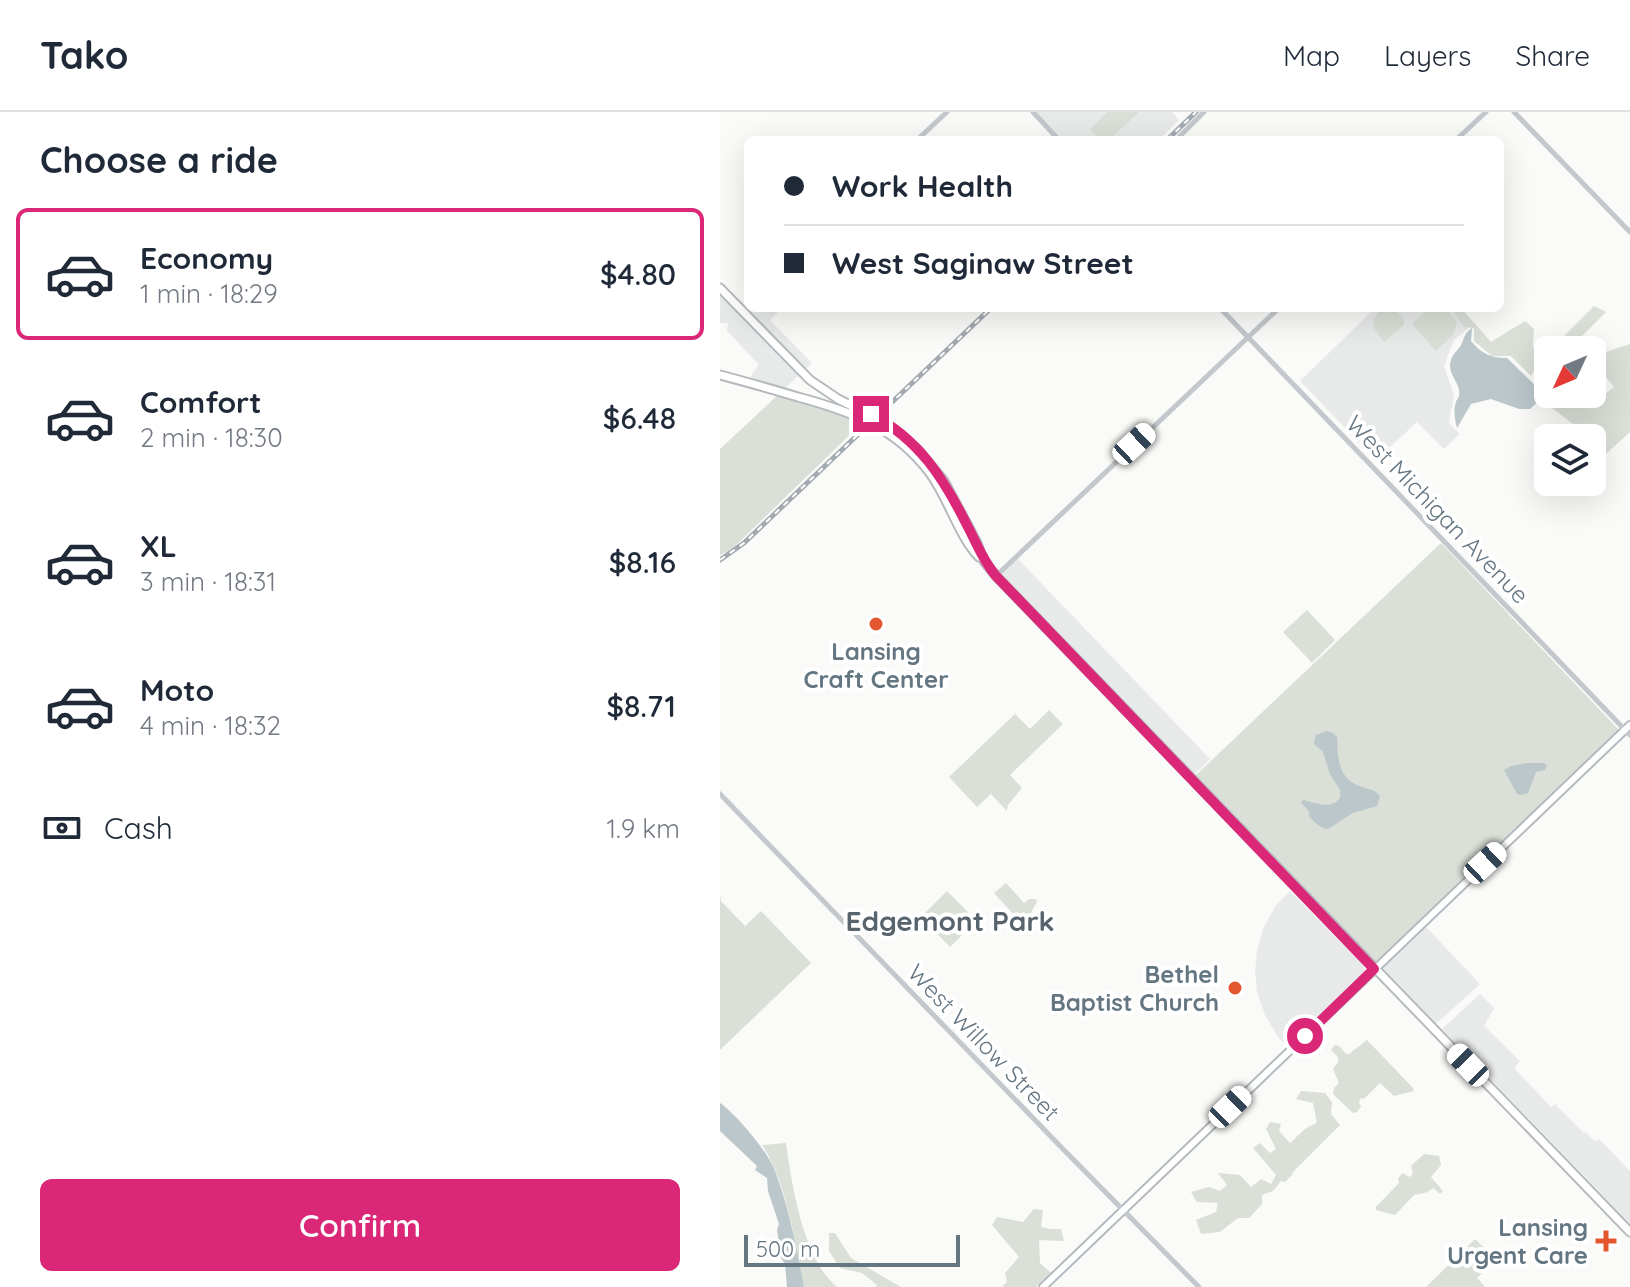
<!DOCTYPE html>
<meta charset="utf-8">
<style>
:root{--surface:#fff;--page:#f6f6f7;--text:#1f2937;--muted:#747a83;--line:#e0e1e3;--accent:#db2777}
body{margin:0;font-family:Quicksand,sans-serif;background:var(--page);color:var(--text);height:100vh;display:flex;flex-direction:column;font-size:30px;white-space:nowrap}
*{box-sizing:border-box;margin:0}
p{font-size:26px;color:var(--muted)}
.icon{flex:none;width:44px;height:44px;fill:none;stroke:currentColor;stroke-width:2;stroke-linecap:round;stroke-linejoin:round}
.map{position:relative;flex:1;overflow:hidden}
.drawer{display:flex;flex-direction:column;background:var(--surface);width:720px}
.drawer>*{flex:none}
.top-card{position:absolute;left:24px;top:24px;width:760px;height:176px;border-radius:12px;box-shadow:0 8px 32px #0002;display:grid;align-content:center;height:176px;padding:0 40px;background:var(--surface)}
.needle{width:52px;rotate:226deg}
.controls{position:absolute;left:814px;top:224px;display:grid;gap:16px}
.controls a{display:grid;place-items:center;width:72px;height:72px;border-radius:12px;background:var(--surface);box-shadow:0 8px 32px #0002;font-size:40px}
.scale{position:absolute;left:24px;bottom:20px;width:216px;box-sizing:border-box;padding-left:8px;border:4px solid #657683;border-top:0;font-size:22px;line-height:28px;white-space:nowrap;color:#657683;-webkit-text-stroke:6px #fff;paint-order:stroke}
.end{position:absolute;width:36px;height:36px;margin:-18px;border:10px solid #db2777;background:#fff;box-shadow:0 0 0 4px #fff}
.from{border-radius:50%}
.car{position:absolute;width:24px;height:48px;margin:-24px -12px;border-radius:10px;box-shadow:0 0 6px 2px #0007;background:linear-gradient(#fff 24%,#345 0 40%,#fff 0 76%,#345 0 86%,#fff 0)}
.top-card b{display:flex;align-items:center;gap:28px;height:76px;font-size:30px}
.top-card b+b{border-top:2px solid var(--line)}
.top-card i{width:20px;height:20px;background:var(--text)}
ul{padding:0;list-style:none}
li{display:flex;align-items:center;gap:24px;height:132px;margin:0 16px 12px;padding:0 24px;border:4px solid transparent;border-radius:12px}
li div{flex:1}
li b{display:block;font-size:30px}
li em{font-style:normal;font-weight:600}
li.on{border-color:var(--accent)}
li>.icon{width:72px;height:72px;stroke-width:1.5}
h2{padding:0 40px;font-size:36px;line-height:96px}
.pay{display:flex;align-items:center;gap:20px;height:88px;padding:0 40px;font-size:30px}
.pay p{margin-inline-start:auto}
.cta{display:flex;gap:16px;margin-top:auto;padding:16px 40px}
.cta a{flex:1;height:92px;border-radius:12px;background:var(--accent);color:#fff;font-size:32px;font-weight:600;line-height:92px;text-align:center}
header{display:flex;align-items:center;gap:48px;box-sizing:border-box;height:112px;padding:0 40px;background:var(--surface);border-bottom:2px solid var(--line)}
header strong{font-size:38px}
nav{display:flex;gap:44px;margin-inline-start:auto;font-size:28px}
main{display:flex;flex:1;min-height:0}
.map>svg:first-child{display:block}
</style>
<header>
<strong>Tako</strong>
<nav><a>Map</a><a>Layers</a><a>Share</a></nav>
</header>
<main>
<section class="drawer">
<h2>Choose a ride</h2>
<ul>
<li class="on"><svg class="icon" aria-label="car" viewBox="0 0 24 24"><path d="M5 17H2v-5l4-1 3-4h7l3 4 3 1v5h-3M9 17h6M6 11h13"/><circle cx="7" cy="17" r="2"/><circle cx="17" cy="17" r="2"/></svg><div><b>Economy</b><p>1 min · 18:29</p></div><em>$4.80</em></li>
<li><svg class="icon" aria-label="car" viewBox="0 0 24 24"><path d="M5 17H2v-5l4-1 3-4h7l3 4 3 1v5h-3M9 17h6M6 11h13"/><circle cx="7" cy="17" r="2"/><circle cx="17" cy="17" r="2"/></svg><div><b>Comfort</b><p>2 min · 18:30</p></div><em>$6.48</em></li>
<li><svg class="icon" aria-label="car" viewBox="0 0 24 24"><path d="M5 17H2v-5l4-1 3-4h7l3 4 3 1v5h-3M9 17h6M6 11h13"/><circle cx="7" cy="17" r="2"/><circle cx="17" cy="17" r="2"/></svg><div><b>XL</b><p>3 min · 18:31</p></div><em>$8.16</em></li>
<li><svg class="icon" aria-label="car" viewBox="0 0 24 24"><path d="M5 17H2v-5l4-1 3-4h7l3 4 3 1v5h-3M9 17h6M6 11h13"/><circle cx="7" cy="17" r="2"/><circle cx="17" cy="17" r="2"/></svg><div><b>Moto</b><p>4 min · 18:32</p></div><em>$8.71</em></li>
</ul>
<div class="pay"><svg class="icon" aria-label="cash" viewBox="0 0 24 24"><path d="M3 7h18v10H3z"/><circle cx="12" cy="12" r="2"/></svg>Cash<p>1.9 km</p></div>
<div class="cta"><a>Confirm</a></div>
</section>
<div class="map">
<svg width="910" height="1175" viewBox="0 0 910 1175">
<rect width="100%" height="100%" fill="#fafaf8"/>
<path fill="#e8e9e9" d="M316,0H452L459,8L439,28H342Z
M0,176L22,198L28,192V196H62L50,208L92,251L61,280L29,271L32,262L39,253L7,219L8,211H0Z
M655,196H736L752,213L734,228L724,254L734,283L729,311L740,322L724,337L697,310L656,348L580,269Z
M296,445L490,647L474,663L394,580L335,525L276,464Z
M570,779L643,853L645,859L641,865L568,935L558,925L545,903L537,880L535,859L537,838L543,817L556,793Z
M706,815L760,872L716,912L663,856Z
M760,882L774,896L764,914L800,949L794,956L831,995L835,992L864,1021L866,1020L875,1030L879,1027L910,1059V1111L722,917Z"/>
<path fill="#dadfd7" d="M388,0H419L389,28H380L370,17Z
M874,194L886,200L851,235V238H836L839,229Z
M662,196H674L684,207V213L664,230L654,216L653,207Z
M709,196H726L737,210L733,223L716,239L693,213V211Z
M731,196H741L771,230L805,209L814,217L813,235L821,245L811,264L791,244H772L754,229V216L744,215Z
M910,232V320L878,349L872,342V326H858L857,315L828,293L823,272L828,259V282H872V267L884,272L873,286L878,288L894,275L877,254L886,240Z
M61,280L142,311L12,437L0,443V337Z
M721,431L899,618L656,850L653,849L475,664Z
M587,498L615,528L592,551L563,520Z
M329,598L343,612L290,663L302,676L288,693L287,699L271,682L257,695L229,665L295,602L310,617Z
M286,771L304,791L309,787H316L317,790L311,800L316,806L305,815L274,781Z
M227,779L249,801L235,815L242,823L230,835L201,805Z
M0,781L1,789L25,814L41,799L91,851L0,938Z
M647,928L693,976L694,979L674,984L660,971L644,987L641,986L639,990L641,995L637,1000L633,1001L613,982L614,976L619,971L613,957L618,950V945L611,938L615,933L619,934L626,942H629Z
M581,979L605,981L612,990L611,1002L620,1013L573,1060L572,1063L565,1070L561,1069L553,1079L542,1083V1092L529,1106H518L500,1120L481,1122L476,1108L496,1100L498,1091L477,1090L471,1080L489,1075L500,1079L507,1073L498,1061L520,1063L531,1075L541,1067L551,1072L556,1063L533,1036L540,1031L550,1041L556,1037L546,1017L550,1010L561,1012L559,1019L570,1031L586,1016L597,1011L593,991L576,987Z
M66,1031C72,1074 83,1147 117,1175H84C76,1133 66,1068 42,1033Z
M704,1042L719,1044L721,1053L711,1065L723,1079L720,1082L713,1076L708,1080L694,1083L675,1103L656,1098V1095L679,1071L678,1067L682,1061L690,1065L693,1061L691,1054Z
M314,1097L323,1098L321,1115L330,1117H341L344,1129L319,1128L320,1151L331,1161L316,1175H282L287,1170L285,1161L299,1145L272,1113L277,1105L303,1110Z
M109,1121H115L131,1146L181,1175H156L157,1173L142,1161L120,1156L109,1139Z
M755,1127L774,1145L771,1152L757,1166L765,1175H706Z"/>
<path fill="#bbc7cb" d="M752,216L751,229C762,242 771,246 787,246L825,283L810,297H799L771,287L751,292L737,316C735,308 733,299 736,290C736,288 738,287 739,284C742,271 726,263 731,248C733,241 739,238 742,231C745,224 745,221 752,216Z
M607,619L613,621L617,625C618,646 617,667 642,675C650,678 654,677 660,684L657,694L633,701L608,717C601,717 593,709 588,703L590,701L581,690L583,688C596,691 611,698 620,686V678L610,662L603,640C597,633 591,635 596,623Z
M807,651H824L827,654L825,658L816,660L808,681L801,683L797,682L784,658L791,654Z
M0,991C16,1002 49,1041 55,1059C69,1096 77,1136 84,1175H67L65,1152L61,1146L60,1138L57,1118L59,1112L48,1079L47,1066L35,1058L37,1054L0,1019Z"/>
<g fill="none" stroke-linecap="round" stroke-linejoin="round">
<g stroke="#b3babf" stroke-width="10">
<path id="secondary" d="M323,1175L910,613"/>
</g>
<g stroke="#b5babe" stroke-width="11">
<path id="primary" d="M0,176L90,268L118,287L164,310L198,338L224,369L256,429L264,449L276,464L910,1120
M0,263C26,270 52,277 78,285C130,299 175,315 209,360C228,385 239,425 259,445"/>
</g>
<path stroke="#c3c8cc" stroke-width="5" d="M313,0L339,28
M794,0L910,120
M197,28L227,0
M456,28L484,0
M736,28L766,0
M500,196L910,623
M276,464L559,196
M0,682L341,1035L479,1175"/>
<use href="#secondary" stroke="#fff" stroke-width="6"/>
<use href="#primary" stroke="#fff" stroke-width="7"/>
<g stroke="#a2aab0" stroke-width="5">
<path id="rail" d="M447,28L476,0
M0,448L24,431L271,196"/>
</g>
<use href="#rail" stroke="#fff" stroke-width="2" stroke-dasharray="6" stroke-linecap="butt"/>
</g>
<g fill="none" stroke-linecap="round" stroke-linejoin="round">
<path stroke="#db2777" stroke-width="10" d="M151,302C200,328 224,367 248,415C257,432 263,449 276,464L654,857L585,924"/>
</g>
<g fill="#e4572e" stroke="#fff" stroke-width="3">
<circle cx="156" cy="512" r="8"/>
<circle cx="515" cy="876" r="8"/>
<path d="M882 1117h8v8h8v8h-8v8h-8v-8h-8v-8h8z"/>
</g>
<g text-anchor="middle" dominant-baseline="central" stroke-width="8" stroke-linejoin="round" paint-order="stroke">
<g font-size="24" fill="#657683" stroke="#fff">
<text transform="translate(718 397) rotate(46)">West Michigan Avenue</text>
<text transform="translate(264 930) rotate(46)">West Willow Street</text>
</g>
<g font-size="24" font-weight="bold" fill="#657683" stroke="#fff" text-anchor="end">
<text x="156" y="539" text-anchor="middle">Lansing<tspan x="156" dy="28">Craft Center</tspan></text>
<text x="499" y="862">Bethel<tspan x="499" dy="28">Baptist Church</tspan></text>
<text x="868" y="1115">Lansing<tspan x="868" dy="28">Urgent Care</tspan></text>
</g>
<g font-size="28" font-weight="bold" fill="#57646e" stroke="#fff">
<text x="230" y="808">Edgemont Park</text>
</g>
</g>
</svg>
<div class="controls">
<a><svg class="needle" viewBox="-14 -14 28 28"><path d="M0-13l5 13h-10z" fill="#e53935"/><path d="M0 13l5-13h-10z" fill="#747a83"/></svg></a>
<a><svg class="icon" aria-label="layers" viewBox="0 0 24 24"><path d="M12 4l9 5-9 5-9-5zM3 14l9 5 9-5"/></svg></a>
</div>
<div class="scale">500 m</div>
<i class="end from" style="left:585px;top:924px"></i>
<i class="end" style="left:151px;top:302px"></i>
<i class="car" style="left:414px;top:332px;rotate:47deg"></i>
<i class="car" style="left:765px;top:751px;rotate:47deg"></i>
<i class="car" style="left:748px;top:953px;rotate:316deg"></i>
<i class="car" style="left:510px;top:995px;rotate:46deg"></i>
<div class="top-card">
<b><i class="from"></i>Work Health</b>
<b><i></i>West Saginaw Street</b>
</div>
</div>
</main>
